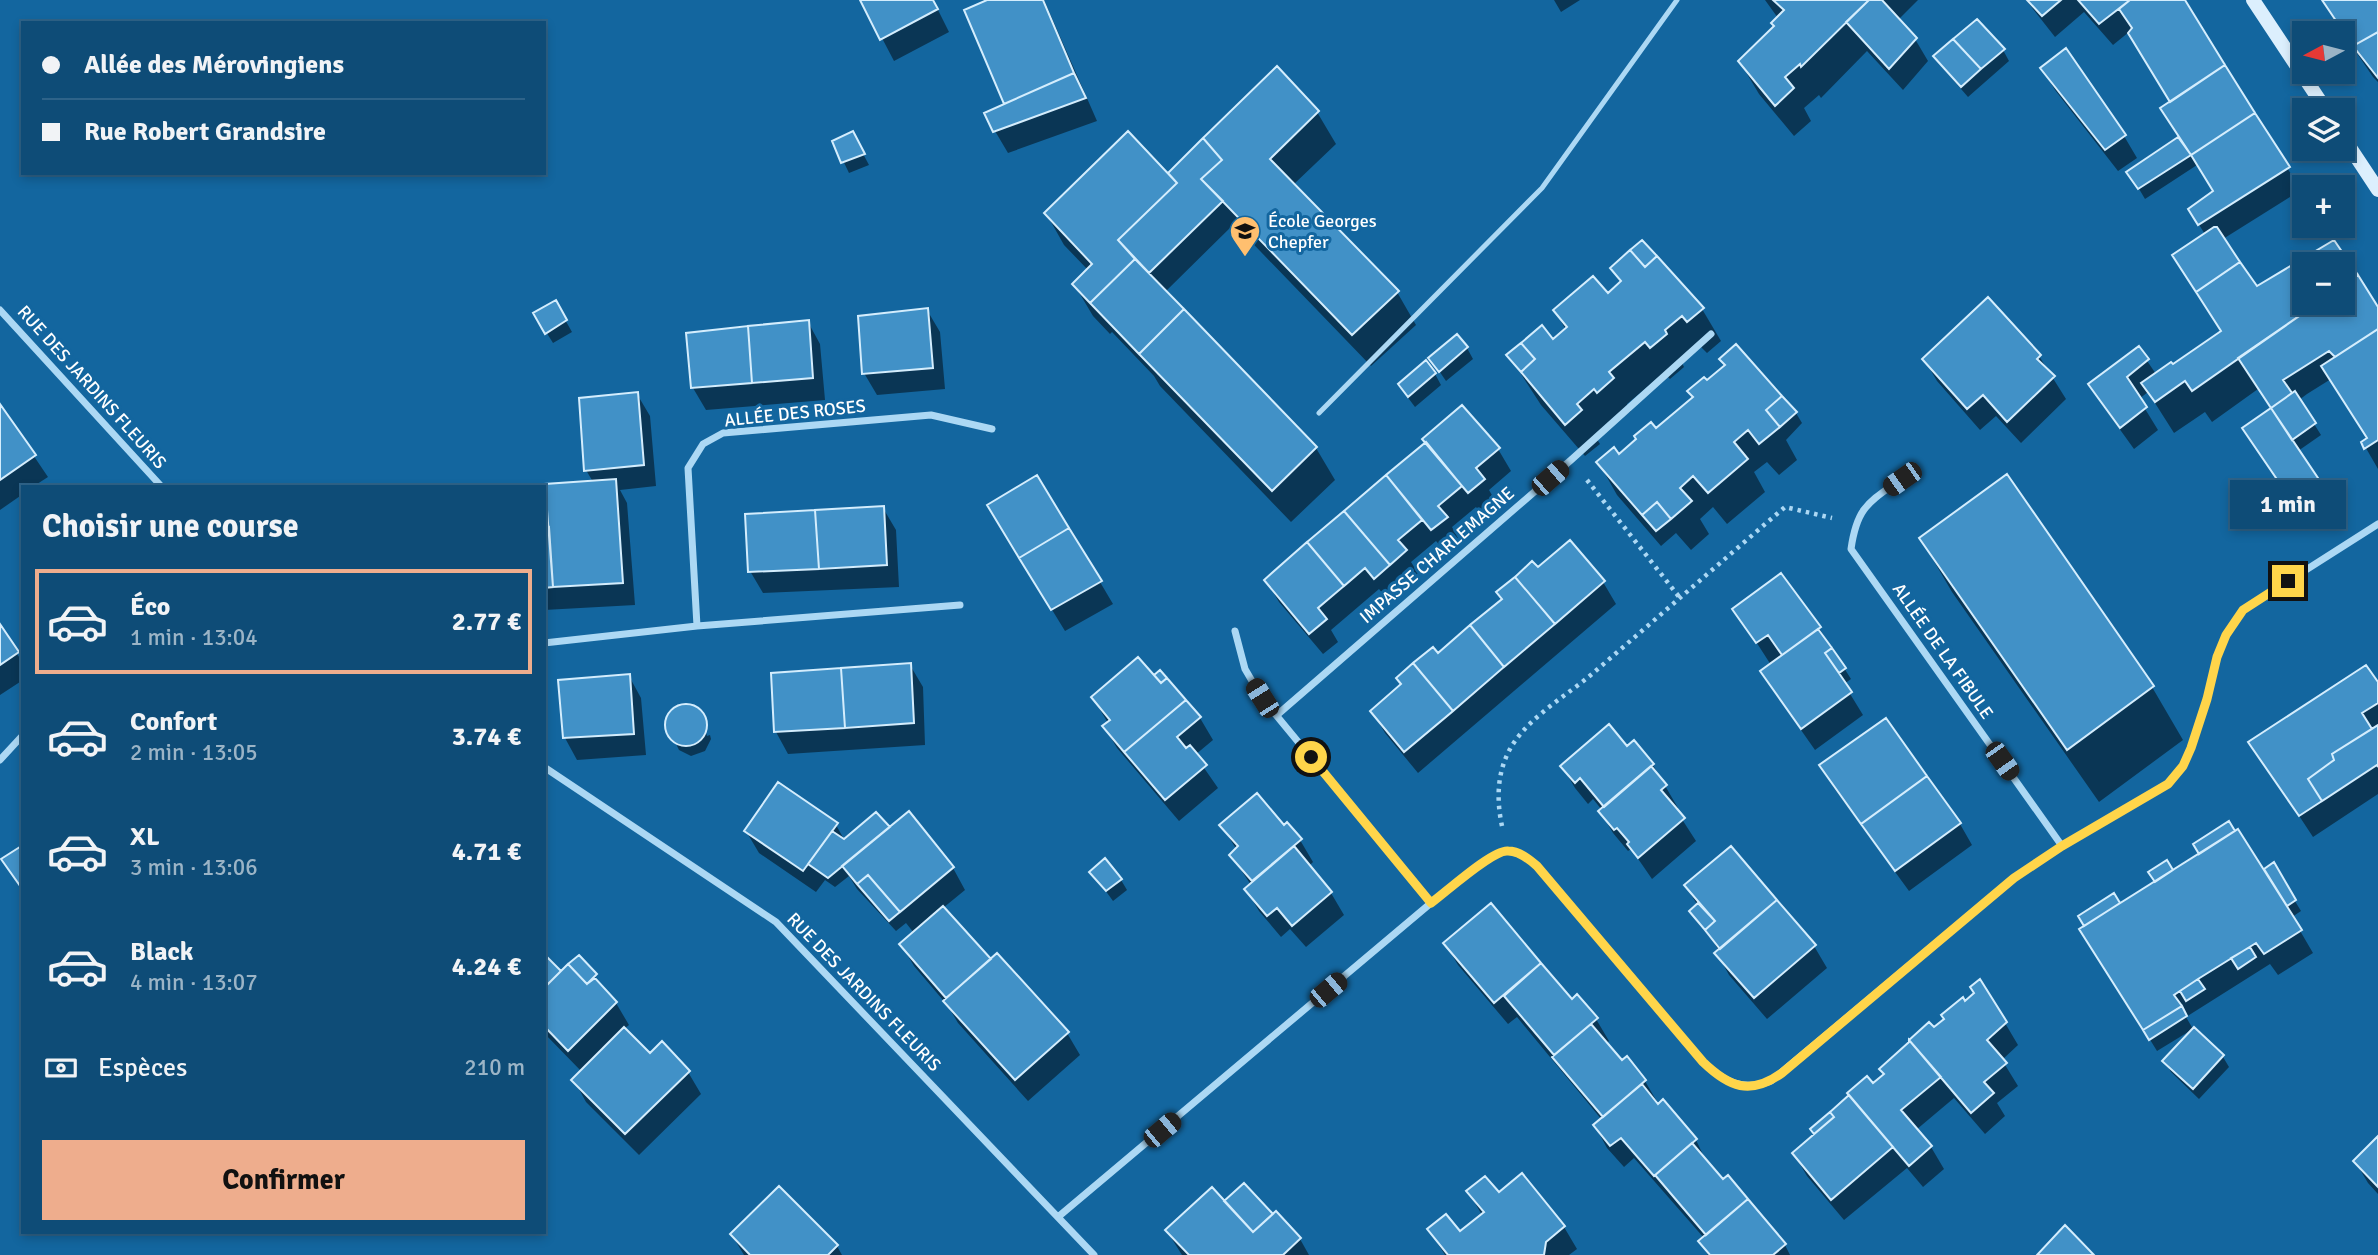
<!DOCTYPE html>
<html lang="fr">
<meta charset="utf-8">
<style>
:root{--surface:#0e4c77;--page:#17537c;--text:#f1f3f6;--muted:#9bb4c6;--line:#2e6389;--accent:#eead8d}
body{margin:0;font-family:Signika,sans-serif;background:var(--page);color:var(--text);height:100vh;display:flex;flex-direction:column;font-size:26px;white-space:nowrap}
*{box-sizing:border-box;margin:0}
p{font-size:23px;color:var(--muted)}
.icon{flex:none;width:38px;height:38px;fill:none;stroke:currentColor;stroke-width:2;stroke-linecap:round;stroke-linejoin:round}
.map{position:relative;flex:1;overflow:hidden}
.side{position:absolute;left:21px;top:485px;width:525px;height:749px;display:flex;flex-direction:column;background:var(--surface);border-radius:0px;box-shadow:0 4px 10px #0003,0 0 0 2px var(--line)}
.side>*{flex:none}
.hud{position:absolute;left:21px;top:21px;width:525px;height:154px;border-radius:0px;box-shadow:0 4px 10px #0003,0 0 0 2px var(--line);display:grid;align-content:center;height:154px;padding:0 21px;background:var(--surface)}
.needle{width:46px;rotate:263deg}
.controls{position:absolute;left:2292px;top:21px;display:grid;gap:14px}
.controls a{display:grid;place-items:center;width:63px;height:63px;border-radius:0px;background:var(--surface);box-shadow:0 4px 10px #0003,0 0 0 2px var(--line);font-size:35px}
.end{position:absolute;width:32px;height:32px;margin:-16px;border:9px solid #ffd54a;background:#111;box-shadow:0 0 0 4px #111}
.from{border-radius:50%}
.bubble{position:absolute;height:49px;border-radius:0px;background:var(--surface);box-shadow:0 4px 10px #0003,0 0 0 2px var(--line);font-size:23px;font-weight:700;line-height:49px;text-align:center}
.car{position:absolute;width:21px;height:42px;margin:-21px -10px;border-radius:9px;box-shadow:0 0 5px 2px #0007;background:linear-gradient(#222 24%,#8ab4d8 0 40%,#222 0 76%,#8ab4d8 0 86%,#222 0)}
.hud b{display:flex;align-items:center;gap:24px;height:66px;font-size:26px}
.hud b+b{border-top:2px solid var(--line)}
.hud i{width:18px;height:18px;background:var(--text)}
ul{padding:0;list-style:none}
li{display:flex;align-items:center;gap:21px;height:105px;margin:0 14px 10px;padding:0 7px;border:4px solid transparent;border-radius:0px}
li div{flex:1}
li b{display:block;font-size:26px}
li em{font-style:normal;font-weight:700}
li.on{border-color:var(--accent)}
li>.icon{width:63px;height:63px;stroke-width:1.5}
h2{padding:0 21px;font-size:32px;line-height:84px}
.pay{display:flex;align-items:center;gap:18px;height:77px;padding:0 21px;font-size:26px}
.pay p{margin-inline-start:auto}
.primary-button{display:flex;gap:14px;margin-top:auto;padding:14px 21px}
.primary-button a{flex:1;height:80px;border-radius:0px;background:var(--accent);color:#111;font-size:28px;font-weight:700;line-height:80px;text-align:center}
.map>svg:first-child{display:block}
</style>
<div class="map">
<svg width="2378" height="1255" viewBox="0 0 2378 1255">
<rect width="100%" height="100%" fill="#13669f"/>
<path fill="#0007" fill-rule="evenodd" d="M862,0H933L949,32L894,61Z
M991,0H1044L1097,121L1008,153L995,131L1007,105L966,11Z
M1554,0H1580L1561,12Z
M1765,0H1918L1898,20L1915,39L1928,61L1903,90L1867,51L1821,98L1819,95L1804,108L1811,121L1794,136L1759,94L1740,62L1775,27L1778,18Z
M2026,0H2182L2301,190L2223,239L2256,289L2334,242L2378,310V469L2363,443L2368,439L2331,379L2307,394L2299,400L2321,435L2298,451L2330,501L2303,518L2244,428L2272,410L2258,389L2212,422L2205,412L2174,433L2148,392L2139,399L2158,430L2134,449L2103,406L2090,384L2139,349L2156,374L2172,367L2222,332L2211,315L2206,236L2190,210L2215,192L2197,165L2145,199L2129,172L2180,138L2171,103L2129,32L2113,45L2084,12L2055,37ZM2305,264H2343V303H2305Z
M2321,0H2378V82L2373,77Z
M2003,50L2009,61L1968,97L1942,67L1936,57Z
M2042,68L2124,136L2137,158L2118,171L2055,90Z
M1317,112L1336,144L1293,185L1397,292L1416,325L1371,366L1234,224L1165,292L1316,448L1335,480L1291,522L1160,386L1154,376L1112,332L1110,334L1093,316L1074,284L1088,270L1064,245L1046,213L1174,180L1170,173Z
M852,133L869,165L849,173L834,142Z
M1612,268L1702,309L1721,341L1707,353L1701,347L1682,363L1684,367L1670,379L1664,373L1627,404L1631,411L1595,436L1600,444L1585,456L1541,405L1521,374L1534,363V358L1519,371L1509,356L1553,341L1566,330L1555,311L1607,295L1621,284Z
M555,302L572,332L553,343L535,314Z
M927,310L940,332L945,389L877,395L864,373Z
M808,322L820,344L825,400L706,410L693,388Z
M1467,348L1473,359L1446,381L1431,359Z
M2039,356L2066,399L2021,443L1996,416L1980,430L1937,381L1924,359Z
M1721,359L1796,413L1802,423L1786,440L1797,460L1779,475L1767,462L1754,472L1765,492L1727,524L1713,507L1700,519L1709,534L1691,550L1676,533L1661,546L1617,495L1599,463L1619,456L1656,430L1694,399L1690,391L1726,367Z
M1435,374L1441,385L1415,407L1406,395Z
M637,394L650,416L656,486L620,490L627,503L635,605L544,610V529H550L593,482L586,470Z
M0,406L48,477L34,486H23V494L0,510Z
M1427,444L1498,449L1511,471L1489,490L1496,502L1482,514L1476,507L1452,527L1459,540L1445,551L1436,541L1411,562L1418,573L1388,600L1379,589L1331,630L1338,642L1323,654L1279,602L1266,580Z
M883,508L896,530L899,587L763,593L750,571Z
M1002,528L1100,582L1113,604L1065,631Z
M1921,539L2152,687L2183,740L2099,802L1952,592Z
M1538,569L1603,582L1616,604L1418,773L1385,733L1372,711L1503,601L1498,593Z
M1735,609L1819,628L1851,679L1844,684L1863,715L1815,750L1775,693L1762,671L1771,665Z
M0,628L23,663V680L0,695Z
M910,665L923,687L925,745L788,754L776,732Z
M1160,672L1200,718L1213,740L1195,755L1218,788L1179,821L1117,748L1104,726L1108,723L1093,698L1153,677Z
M629,676L641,698L646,755L577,760L565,738Z
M2378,685V794L2313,837L2251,743Z
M689,706L701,714L704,720H702L707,736L710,735L711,739L705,751L691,756L679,750L667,725L669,716L675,709Z
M1626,749L1653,765L1678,808L1676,810L1696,841L1652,879L1632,850L1631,849L1628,851L1613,833L1600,811L1602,810L1593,799L1588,804L1575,788L1562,766Z
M1822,766L1960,824L1972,845L1909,891L1834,788Z
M836,825L845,841L889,829L953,868L965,890L943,908L990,961L1067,1033L1080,1055L1028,1101L958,1023L948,1006L914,966L901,944L914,933L906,923L896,931L857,889L849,876L835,887L825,880L816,892L759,853L746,831Z
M1221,825L1284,827L1300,840L1313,862L1309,866L1331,893L1344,915L1306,947L1290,929L1281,937L1259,911L1246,889L1251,885L1231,855L1237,850Z
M2273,865L2301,911L2292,917L2313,953L2278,975L2270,964L2186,1017L2193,1029L2157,1051L2082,929L2113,896L2120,906L2173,872L2275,891L2278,889Z
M1092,872L1121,880L1127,890L1113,901Z
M1686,886L1814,946L1827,968L1767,1019L1729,975L1717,953L1719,951L1713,941L1697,922L1691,911L1698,906Z
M1491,906L1572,1001L1577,997L1596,1019L1609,1041L1606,1044L1622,1063L1645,1081L1659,1105L1696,1140L1707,1163L1785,1245L1790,1255H1708L1700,1241L1704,1238L1634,1158L1624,1167L1607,1148L1595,1126L1602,1120L1517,1017L1508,1024L1458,965L1445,943Z
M544,956L561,974L579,957L616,1003L629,1025L624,1029L649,1055L688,1072L701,1094L639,1155L586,1102L574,1080L582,1072L544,1033Z
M1965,1003L2005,1023L2018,1045L2002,1060L2018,1086L1997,1103L2005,1116L1985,1134L1954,1098L1916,1130L1931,1147L1944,1169L1923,1187L1907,1168L1844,1220L1807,1176L1794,1154L1816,1135L1812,1129L1873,1085L1885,1075L1881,1069Z
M2194,1030L2223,1057L2229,1067L2199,1099L2171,1072L2165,1061Z
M2378,1138V1194L2368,1183L2355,1161Z
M1522,1176L1564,1227L1577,1249L1569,1255H1445L1429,1230L1460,1233L1482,1215L1468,1191L1499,1195Z
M1224,1203L1273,1216L1300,1239L1309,1255H1182L1167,1231Z
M732,1235L837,1246L842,1255H744Z"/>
<path fill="#4191c7" stroke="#d4edfd" stroke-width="2" d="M860,0H933L938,9L880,40Z
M987,0H1043L1074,73L1004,104L964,10Z
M1773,0H1869L1801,67L1800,64L1785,77L1794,88L1775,106L1738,61L1774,26L1771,23L1784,10Z
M1869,0H1882L1917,38L1889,69L1846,22Z
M2027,0H2061L2042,16Z
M2078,0H2130L2099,24Z
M2130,0H2185L2225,65L2170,102L2128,33L2132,28L2119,9Z
M2322,0H2378V32L2353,46Z
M1977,19L2005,49L1981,69L1953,39Z
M2378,32V78L2353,46Z
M1953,39L1981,69L1961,87L1933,56Z
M2066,48L2126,135L2105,150L2040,68Z
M2225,65L2255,113L2191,155L2160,108Z
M1277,66L1319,111L1270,159L1399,291L1352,335L1201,179L1222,160L1203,138Z
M1074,73L1086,98L993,132L984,113Z
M2255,113L2290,167L2198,225L2188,209L2213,191L2191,155Z
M853,131L865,154L841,163L832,141Z
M1128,131L1177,183L1118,240L1135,259L1090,303L1072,284L1092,264L1044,213Z
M2178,137L2191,155L2138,189L2126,172Z
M1203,138L1222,160L1201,179L1223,201L1149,273L1118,240L1177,183L1168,173Z
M2214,227H2217L2240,262L2196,292L2172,255Z
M1642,240L1657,256L1645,267L1630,250Z
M2334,240L2358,275L2343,285V264H2305V303H2318L2192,391L2185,381L2155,402L2141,383L2171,362L2173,364L2221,331L2196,292L2240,262L2257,286Z
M1630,250L1645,267L1657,256L1704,308L1687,322L1682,316L1665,330L1667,334L1650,348L1645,342L1609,372L1614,378L1597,393L1594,389L1577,404L1582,410L1565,425L1521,372L1535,359L1521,343L1542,325L1553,339L1567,327L1553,310L1593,276L1608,293L1621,281L1610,268Z
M1135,259L1184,309L1139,354L1090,303Z
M2358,275L2378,307V329L2335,357L2329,351L2283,380L2292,393L2271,408L2238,358L2318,303H2343V285Z
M1988,297L2041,355L2037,359L2055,376L2007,422L1983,395L1967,409L1922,359Z
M556,300L567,320L545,334L533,313Z
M928,308L933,368L862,374L858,316Z
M1184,309L1317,447L1272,491L1139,354Z
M809,320L813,378L752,383L748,326Z
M748,326L752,383L691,388L686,333Z
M2378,329V440L2364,449L2361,442L2367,438L2321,366Z
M1457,334L1468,347L1439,372L1428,358Z
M1521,343L1535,359L1521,372L1506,355Z
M1736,344L1782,396L1766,410L1780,427L1759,444L1748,430L1734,442L1748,459L1708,493L1693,476L1680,488L1692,501L1671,519L1657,502L1642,515L1596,462L1614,447L1619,454L1636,439L1634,436L1651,422L1656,428L1693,397L1687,391L1704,377L1707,380L1725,365L1719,359Z
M2139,346L2149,359L2127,377L2147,407L2120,428L2088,384Z
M1426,360L1436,373L1408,397L1398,384Z
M2295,391L2316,423L2292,440L2271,408Z
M638,392L644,465L584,471L579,398Z
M1782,396L1797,412L1780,427L1766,410Z
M0,404L36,455L0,480Z
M1462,405L1500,448L1476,468L1485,479L1468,493L1422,439Z
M2271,408L2318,478L2289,497L2242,428Z
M1426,442L1462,486L1438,506L1448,517L1431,530L1386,475Z
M2007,474L2154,686L2067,750L1919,538Z
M1037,475L1069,528L1019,558L987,505Z
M1386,475L1422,520L1398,540L1407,550L1390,565L1344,511Z
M616,479L623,583L553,587L545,484Z
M1657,502L1671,519L1656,531L1642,515Z
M884,506L887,565L819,569L815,510Z
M815,510L819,569L748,572L745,514Z
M1344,511L1390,565L1374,579L1365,568L1344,586L1307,542Z
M549,527L553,587L544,588V528Z
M1069,528L1102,581L1051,610L1019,558Z
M1570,540L1605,581L1555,624L1515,577L1532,561L1538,567Z
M1307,542L1344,586L1318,608L1327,619L1309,634L1264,580Z
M1781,573L1821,627L1782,655L1768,635L1756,643L1732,609Z
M1515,577L1555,624L1504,667L1470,625L1502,599L1496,592Z
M0,624L19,652L0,665Z
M1470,625L1504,667L1453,711L1413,663L1433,647L1438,653Z
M1818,629L1832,648L1825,653L1852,692L1801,729L1760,671Z
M1832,648L1846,668L1839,673L1825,653Z
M1138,657L1161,683L1167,678L1186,700L1124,752L1102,726L1110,720L1091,697Z
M911,663L914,723L845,728L841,668Z
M1413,663L1453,711L1404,752L1370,711L1401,684L1396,678Z
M2366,665L2378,682V703L2362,713L2372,729L2332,754L2334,760L2308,779L2322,801L2299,816L2248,742Z
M841,668L845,728L774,732L771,673Z
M1160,670L1167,678L1161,683L1154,675Z
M630,674L634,734L563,738L558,680Z
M1186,700L1201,717L1177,737L1186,748L1190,745L1207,765L1165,800L1124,752Z
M665 725a21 21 0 1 1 42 0a21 21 0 1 1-42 0Z
M1886,718L1927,776L1861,824L1819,765Z
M1609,724L1627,746L1634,740L1654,764L1604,807L1580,778L1575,783L1560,766Z
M2378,725V767L2377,765L2322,801L2308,779L2334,760L2332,754Z
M1651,766L1667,785L1661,790L1685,818L1638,858L1627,844L1629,842L1617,828L1614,830L1598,811Z
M1927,776L1961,823L1895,871L1861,824Z
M778,782L838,823L803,871L744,831Z
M1257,793L1284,825L1287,822L1302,839L1252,881L1229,855L1238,846L1219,825Z
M909,811L954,867L900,912L868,875L857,884L842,866Z
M876,812L890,827L828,878L808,864L832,831L844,839Z
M2229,821L2235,831L2199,854L2193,844Z
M2238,829L2302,930L2264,954L2256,943L2198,979L2174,995L2182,1006L2143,1030L2079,929Z
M23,845V890L1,859Z
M1294,846L1332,892L1292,926L1277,908L1267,916L1244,889Z
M1731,846L1777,900L1720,949L1705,930L1715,921L1684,885Z
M1105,858L1122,879L1106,891L1089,872Z
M2167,860L2173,870L2155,882L2148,872Z
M2274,862L2296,900L2287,906L2264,869Z
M868,875L900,912L889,921L857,884Z
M2114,893L2120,903L2084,926L2078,916Z
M1777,900L1816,945L1754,998L1714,953Z
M1491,903L1541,963L1494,1003L1443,943Z
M1698,903L1715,921L1705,930L1689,911Z
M943,906L991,959L946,998L899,944Z
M2250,947L2256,957L2238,969L2231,958Z
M997,953L1069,1032L1015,1080L943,1001Z
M544,954L561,971L544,988Z
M579,955L597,974L587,984L568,964Z
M1541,963L1572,999L1577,994L1598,1018L1554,1055L1504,996Z
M568,964L587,984L595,978L617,1002L568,1051L544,1026V988Z
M1980,979L2007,1022L1987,1040L2007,1063L1984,1082L1994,1093L1971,1113L1909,1040L1929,1022L1934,1027L1944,1019L1941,1015L1963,997L1965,1001L1974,993L1970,987Z
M2198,979L2205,989L2186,1001L2180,991Z
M2182,1006L2187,1016L2149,1040L2143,1030Z
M1591,1024L1622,1060L1627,1056L1646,1080L1603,1117L1552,1057Z
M624,1027L650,1053L662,1041L690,1071L625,1134L571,1080Z
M2194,1027L2224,1055L2193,1089L2162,1061Z
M1909,1040L1941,1077L1901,1110L1932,1146L1909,1166L1847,1093L1867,1076L1873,1083L1884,1074L1879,1069L1909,1042Z
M1642,1084L1658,1104L1663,1099L1697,1139L1654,1176L1621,1138L1610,1146L1593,1125Z
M1849,1095L1893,1147L1831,1200L1792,1153L1834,1117L1830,1112Z
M1830,1112L1834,1117L1814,1134L1810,1129Z
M2378,1136V1187L2353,1161Z
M1692,1143L1723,1179L1728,1175L1748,1199L1706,1235L1655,1175Z
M1522,1173L1565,1226L1546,1242L1544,1255H1448L1427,1229L1446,1214L1460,1231L1484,1212L1466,1191L1485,1176L1499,1192Z
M1244,1183L1273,1214L1253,1232L1224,1201Z
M779,1186L838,1245L828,1255H750L730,1234Z
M1212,1187L1253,1232L1276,1211L1301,1238L1283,1255H1189L1165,1230Z
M1748,1199L1786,1244L1773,1255H1710L1698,1241Z
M2065,1225L2094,1255H2037Z"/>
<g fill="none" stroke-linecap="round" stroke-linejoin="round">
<path stroke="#acd8f4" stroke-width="4.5" stroke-dasharray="3.5 5" stroke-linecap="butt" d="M1587,480L1680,598
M1502,826C1496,798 1497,769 1513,744C1532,715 1566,696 1592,674C1657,618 1721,562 1785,507L1832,518"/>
<path stroke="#acd8f4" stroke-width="5" d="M1319,413L1542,188L1677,0"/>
<path stroke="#acd8f4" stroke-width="7" d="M0,310L161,486
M1901,479C1868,503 1857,507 1851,549L2062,846
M697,626L688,468L703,444L723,433L931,415L992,429
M1235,631L1245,669L1262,698L1431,903
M544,643L697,626L960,605
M1277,715L1571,460L1711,334
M0,760L23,735
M544,767L776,922L1094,1255
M1058,1217L1431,903C1445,893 1493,849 1508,851C1519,852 1529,859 1537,866L1703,1062C1723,1081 1743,1092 1771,1081L2014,878L2062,846L2168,784L2183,766L2191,748L2207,699L2217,657L2226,635L2243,610L2378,524"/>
<path stroke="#dceffd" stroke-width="14" d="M2253,0L2326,110
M2343,137L2378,190"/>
</g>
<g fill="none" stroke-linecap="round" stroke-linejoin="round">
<path stroke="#ffd54a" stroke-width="9" d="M1311,757L1431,903C1445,893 1493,849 1508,851C1519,851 1529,859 1537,866L1703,1062C1729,1087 1750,1096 1782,1073L2014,878L2062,846L2168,784L2183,766L2191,748L2207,699L2217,657L2226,635L2243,610L2288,581"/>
</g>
<defs>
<g id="school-pin" transform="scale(1.575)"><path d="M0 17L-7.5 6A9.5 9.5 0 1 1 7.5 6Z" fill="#ffbf6f" stroke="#13669f"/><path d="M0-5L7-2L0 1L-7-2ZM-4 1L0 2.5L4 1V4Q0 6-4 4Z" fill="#111"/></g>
</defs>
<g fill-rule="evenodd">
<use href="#school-pin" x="1245" y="231"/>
</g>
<g text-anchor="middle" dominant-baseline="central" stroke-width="6" stroke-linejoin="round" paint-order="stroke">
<g font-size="18" fill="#fff" stroke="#13669f" text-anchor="start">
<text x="1268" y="221">École Georges<tspan x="1268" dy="21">Chepfer</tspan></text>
</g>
<g font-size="18" fill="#fff" stroke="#13669f">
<text transform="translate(92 387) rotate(48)">RUE DES JARDINS FLEURIS</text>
<text transform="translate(795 413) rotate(-6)">ALLÉE DES ROSES</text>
<text transform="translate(1437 555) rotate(-41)">IMPASSE CHARLEMAGNE</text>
<text transform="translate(1943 651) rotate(55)">ALLÉE DE LA FIBULE</text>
<text transform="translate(864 992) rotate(46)">RUE DES JARDINS FLEURIS</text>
</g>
</g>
</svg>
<div class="controls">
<a><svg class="needle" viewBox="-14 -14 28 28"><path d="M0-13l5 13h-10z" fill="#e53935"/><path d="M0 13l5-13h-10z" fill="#9bb4c6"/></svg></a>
<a><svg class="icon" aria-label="layers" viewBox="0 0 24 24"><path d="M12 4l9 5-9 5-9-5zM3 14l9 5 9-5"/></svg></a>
<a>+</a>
<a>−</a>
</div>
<i class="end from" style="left:1311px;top:757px"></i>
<i class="end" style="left:2288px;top:581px"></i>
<div class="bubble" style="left:2230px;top:480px;width:116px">1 min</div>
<i class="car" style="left:1550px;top:478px;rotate:49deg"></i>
<i class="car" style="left:1902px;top:479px;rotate:235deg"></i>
<i class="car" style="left:1262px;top:698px;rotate:328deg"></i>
<i class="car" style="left:2002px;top:761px;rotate:145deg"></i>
<i class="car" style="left:1328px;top:990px;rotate:50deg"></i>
<i class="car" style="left:1162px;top:1130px;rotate:50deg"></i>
<div class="hud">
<b><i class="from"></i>Allée des Mérovingiens</b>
<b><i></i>Rue Robert Grandsire</b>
</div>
<section class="side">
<h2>Choisir une course</h2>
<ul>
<li class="on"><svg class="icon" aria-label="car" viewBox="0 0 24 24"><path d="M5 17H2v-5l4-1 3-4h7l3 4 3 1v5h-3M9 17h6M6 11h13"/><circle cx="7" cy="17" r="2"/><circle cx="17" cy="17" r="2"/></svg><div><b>Éco</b><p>1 min · 13:04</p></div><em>2.77 €</em></li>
<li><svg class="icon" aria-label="car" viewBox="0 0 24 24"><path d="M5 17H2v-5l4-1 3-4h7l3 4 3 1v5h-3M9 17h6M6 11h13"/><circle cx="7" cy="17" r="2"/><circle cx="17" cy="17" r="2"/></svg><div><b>Confort</b><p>2 min · 13:05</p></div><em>3.74 €</em></li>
<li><svg class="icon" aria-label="car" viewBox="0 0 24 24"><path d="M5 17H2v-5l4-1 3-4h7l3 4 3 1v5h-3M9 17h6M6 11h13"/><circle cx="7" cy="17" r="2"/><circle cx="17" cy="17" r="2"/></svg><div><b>XL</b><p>3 min · 13:06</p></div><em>4.71 €</em></li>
<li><svg class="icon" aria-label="car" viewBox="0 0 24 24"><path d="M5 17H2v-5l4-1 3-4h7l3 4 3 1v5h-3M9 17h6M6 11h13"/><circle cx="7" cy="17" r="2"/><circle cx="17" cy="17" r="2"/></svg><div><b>Black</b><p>4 min · 13:07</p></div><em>4.24 €</em></li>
</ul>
<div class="pay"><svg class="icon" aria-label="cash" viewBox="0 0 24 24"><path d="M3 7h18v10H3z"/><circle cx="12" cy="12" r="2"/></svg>Espèces<p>210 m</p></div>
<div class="primary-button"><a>Confirmer</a></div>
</section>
</div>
